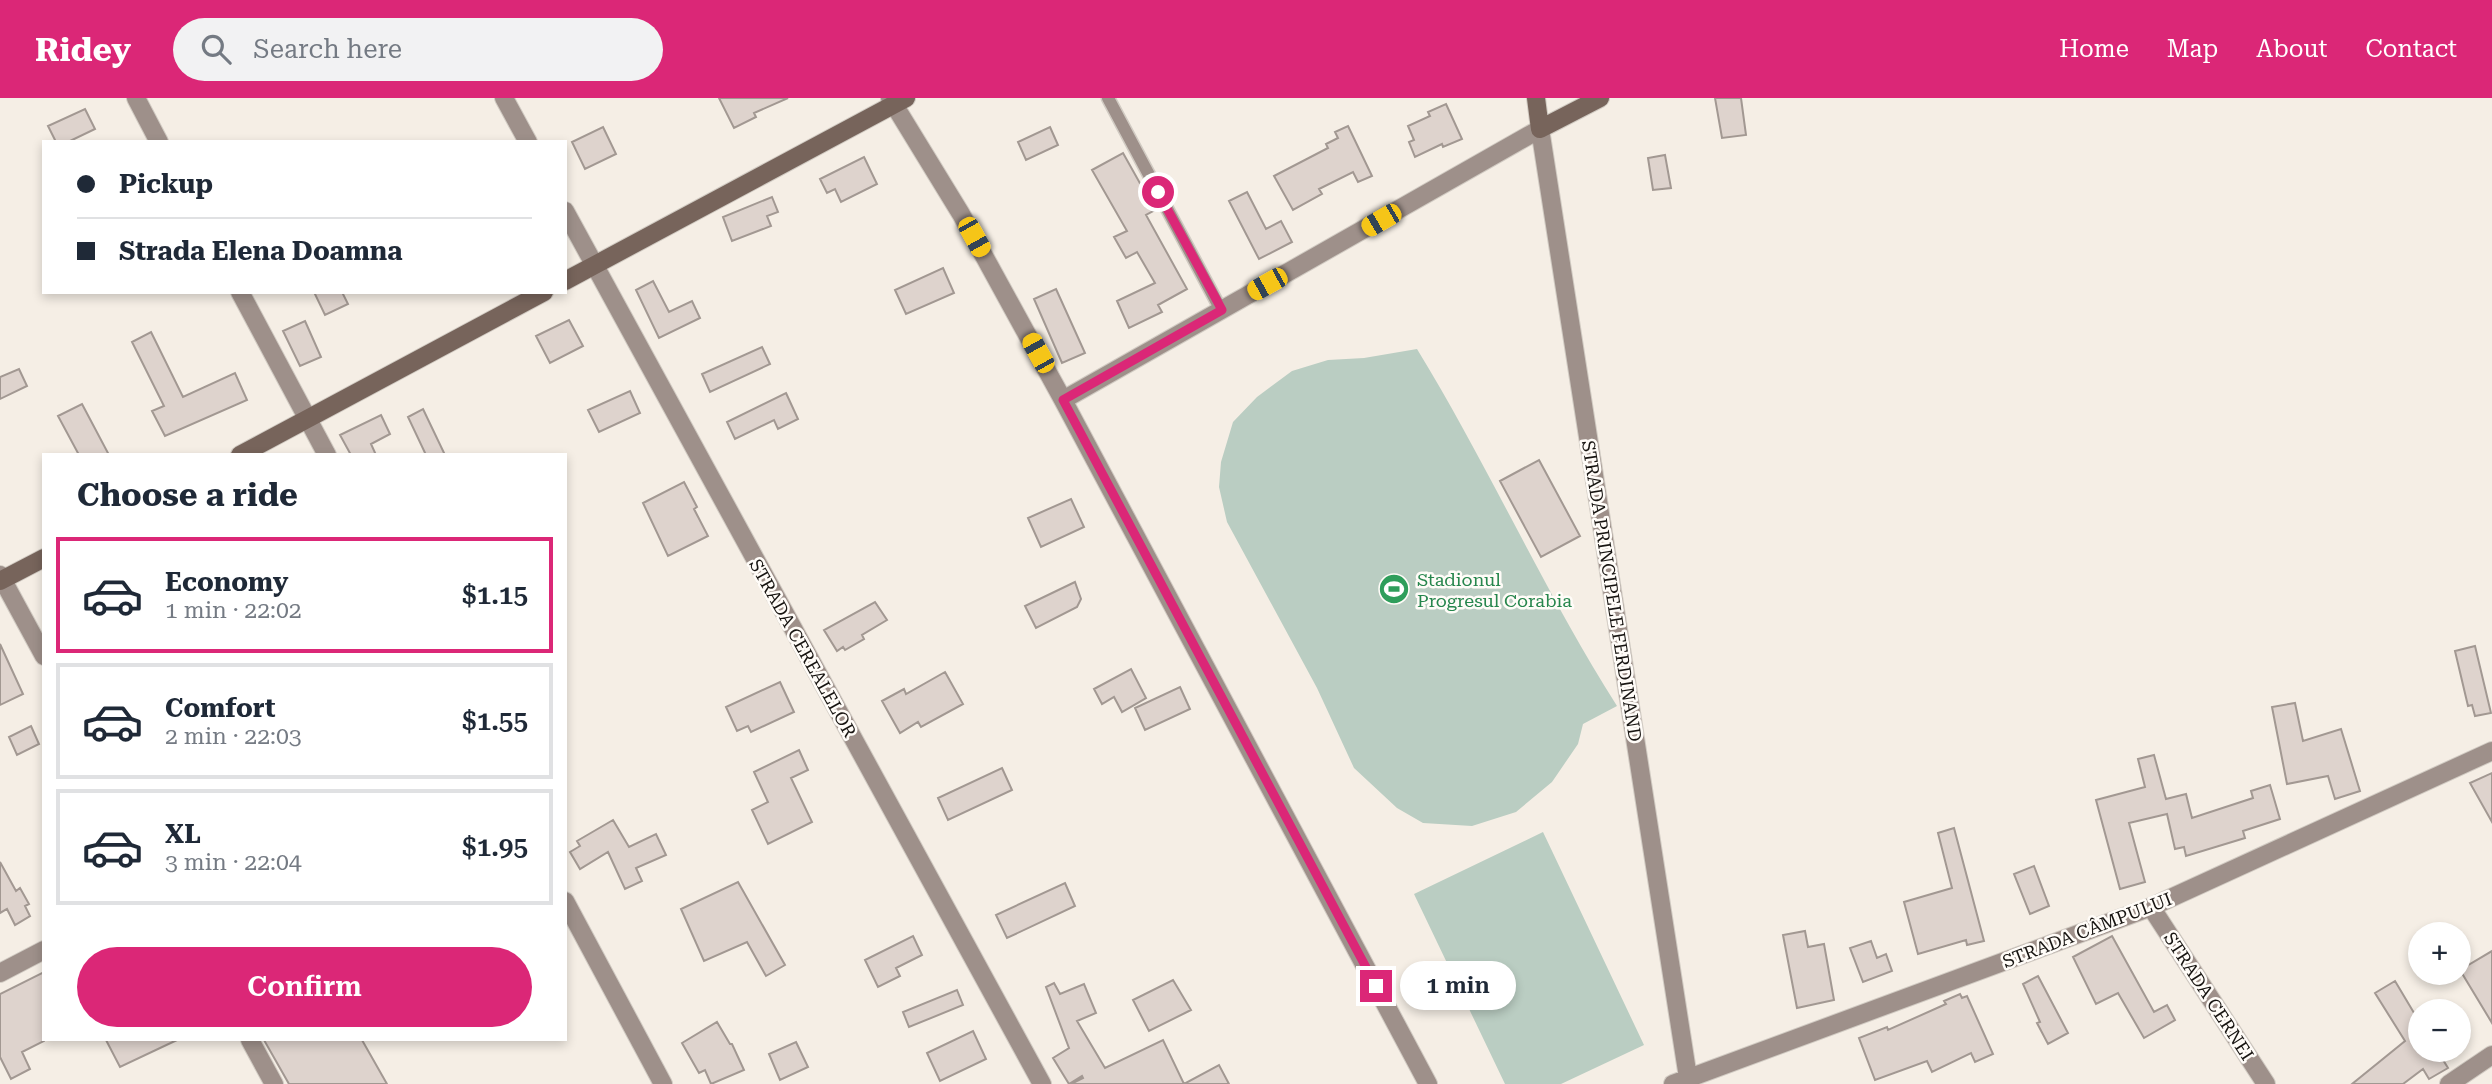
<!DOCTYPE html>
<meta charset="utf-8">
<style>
:root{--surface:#fff;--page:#f2f2f3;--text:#1f2937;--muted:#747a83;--line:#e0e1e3;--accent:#db2777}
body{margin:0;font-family:"Roboto Serif",serif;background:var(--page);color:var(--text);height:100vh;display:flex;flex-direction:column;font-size:26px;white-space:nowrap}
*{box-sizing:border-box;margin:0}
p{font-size:23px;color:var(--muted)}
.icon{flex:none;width:38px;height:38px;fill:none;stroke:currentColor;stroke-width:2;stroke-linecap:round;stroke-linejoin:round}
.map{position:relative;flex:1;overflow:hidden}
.drawer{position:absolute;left:42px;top:355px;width:525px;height:588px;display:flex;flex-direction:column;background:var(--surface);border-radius:0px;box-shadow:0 4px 10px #0003}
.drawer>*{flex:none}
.guide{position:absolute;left:42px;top:42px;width:525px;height:154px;border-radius:0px;box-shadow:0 4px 10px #0003;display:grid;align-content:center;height:154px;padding:0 35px;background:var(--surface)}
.controls{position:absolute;left:2408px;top:824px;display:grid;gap:14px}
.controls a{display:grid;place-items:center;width:63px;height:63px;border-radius:50%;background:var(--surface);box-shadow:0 4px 10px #0003;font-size:35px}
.end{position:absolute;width:32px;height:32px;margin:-16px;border:9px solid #db2777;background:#fff;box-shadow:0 0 0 4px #fff}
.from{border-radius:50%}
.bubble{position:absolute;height:49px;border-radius:24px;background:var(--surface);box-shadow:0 4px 10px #0003;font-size:23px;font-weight:600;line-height:49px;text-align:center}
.car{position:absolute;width:21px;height:42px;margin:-21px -10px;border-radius:9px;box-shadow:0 0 5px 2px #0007;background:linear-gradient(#f5c518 24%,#345 0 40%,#f5c518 0 76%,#345 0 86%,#f5c518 0)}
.guide b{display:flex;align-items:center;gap:24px;height:66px;font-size:26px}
.guide b+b{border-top:2px solid var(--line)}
.guide i{width:18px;height:18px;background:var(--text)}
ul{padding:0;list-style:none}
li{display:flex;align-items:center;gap:21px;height:116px;margin:0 14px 10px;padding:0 21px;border:4px solid var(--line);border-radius:0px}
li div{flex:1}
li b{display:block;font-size:26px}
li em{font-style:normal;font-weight:600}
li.active{border-color:var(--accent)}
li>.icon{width:63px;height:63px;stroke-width:1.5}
h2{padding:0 35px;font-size:32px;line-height:84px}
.primary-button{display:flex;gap:14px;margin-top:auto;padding:14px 35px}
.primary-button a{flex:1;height:80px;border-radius:42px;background:var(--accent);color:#fff;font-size:28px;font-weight:600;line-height:80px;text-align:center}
header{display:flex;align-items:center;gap:42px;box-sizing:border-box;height:98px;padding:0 35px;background:var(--accent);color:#fff}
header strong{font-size:33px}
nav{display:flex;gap:38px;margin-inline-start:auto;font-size:24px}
.search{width:490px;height:63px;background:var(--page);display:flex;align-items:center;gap:18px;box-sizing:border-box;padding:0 24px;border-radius:38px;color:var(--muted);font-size:26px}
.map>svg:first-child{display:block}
</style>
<header>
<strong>Ridey</strong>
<div class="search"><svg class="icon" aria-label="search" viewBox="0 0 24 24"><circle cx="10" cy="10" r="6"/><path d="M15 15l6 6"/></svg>Search here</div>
<nav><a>Home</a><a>Map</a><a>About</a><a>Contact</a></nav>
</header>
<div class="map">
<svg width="2492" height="986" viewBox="0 0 2492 986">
<rect width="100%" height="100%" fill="#f5eee5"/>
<path fill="#bacdc2" d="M1417,251C1488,367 1544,493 1617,608L1583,626L1578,646L1552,684L1516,714L1472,728L1423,725L1397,710L1354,670L1317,590L1227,424L1219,389L1221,364L1233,324L1257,299L1292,273L1328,262L1364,260Z
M1543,734L1644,947L1561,986H1505L1414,796Z"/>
<path fill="#ded3cd" stroke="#a29892" stroke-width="2" d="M719,0H788L754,15L756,19L734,30Z
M1715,0H1741L1746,37L1722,40Z
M1446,6L1462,41L1443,49L1442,46L1415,59L1409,44L1414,42L1408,28L1430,18L1428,14Z
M85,11L95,31L68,44H56L48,28Z
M1348,28L1372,78L1358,84L1353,74L1319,91L1322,96L1293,112L1274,78L1328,50L1326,46L1338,40L1335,34Z
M603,29L616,56L585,71L572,44Z
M1050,29L1058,47L1026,62L1018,44Z
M1123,55L1155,112L1146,117L1187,191L1158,207L1162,214L1129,230L1117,203L1155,185L1137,154L1126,160L1114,139L1127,133L1092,72Z
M1665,57L1671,90L1653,92L1648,60Z
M864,59L877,86L841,104L835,91L827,95L820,81Z
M1247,94L1266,131L1281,123L1292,144L1259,161L1229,103Z
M772,99L778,114L767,118L771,128L732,143L723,119Z
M943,170L954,195L906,216L895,192Z
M653,183L669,214L692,203L700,220L659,240L636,192Z
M1056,191L1085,255L1062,265L1034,201Z
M314,194H342L348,206L325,217Z
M569,222L583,248L550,265L536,238Z
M305,223L321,259L300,268L283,233Z
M151,234L183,299L235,275L247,302L165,338L152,313L164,308L132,244Z
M762,249L770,266L710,294L702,276Z
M19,271L27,288L0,301V279Z
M630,293L640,315L599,334L588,312Z
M786,295L798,321L778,331L774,322L735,341L727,324Z
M82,306L109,357H79L58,318Z
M423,311L445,357H426L408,319Z
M381,317L390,336L371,346L376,357H351L340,337Z
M1539,362L1580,438L1541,459L1500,383Z
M684,384L697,409L694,411L708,438L668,458L643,405Z
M1071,401L1084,429L1041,449L1028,420Z
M1075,484L1081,501L1077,509L1036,530L1025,508Z
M875,504L887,522L862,537L864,541L845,552L843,549L837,553L824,532Z
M0,546L23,596L0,607Z
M2475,548L2491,615L2475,618L2472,607L2468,608L2455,553Z
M1131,571L1146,600L1122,614L1114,599L1102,606L1094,591Z
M945,574L963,606L921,629L918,624L900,635L882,603L904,591L906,596Z
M780,584L794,614L751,634L748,628L737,633L726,609Z
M1180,589L1190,611L1145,632L1135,610Z
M2295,605L2303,643L2341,631L2360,693L2335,701L2328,678L2287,686L2272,609Z
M31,628L39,646L17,657L9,639Z
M799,652L808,672L791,680L812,724L768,746L752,712L768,704L754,674Z
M2154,657L2166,701L2186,696L2192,720L2253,700L2251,693L2270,687L2280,721L2243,733L2245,740L2186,758L2184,749L2175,751L2167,716L2129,725L2145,784L2120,791L2096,702L2145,689L2138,661Z
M1002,670L1012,692L948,722L938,700Z
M2492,675V724L2470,685Z
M613,722L629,749L656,736L666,757L636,770L642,783L625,791L608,754L580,771L570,754L580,748L577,743Z
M1954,730L1984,843L1967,847L1966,842L1918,856L1904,804L1952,790L1938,735Z
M0,764L16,793L20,790L29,806L25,808L30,818L15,827L7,811L0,815Z
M2034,768L2049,808L2030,816L2014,776Z
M738,784L785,867L766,878L747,844L704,863L681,811Z
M1065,785L1075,808L1007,840L996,817Z
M1805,833L1808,849L1824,846L1834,902L1797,910L1783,837Z
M913,838L922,857L896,870L900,878L878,889L865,862Z
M2112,838L2154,914L2167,907L2175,922L2144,940L2118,895L2096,906L2073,859Z
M1871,843L1877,860L1886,856L1892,873L1863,884L1850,850Z
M2492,853V925L2460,872Z
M44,874V943L22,954L30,971L11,981L0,959V896Z
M2038,878L2068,935L2048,946L2037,925L2040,924L2023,886Z
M1173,882L1191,912L1149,933L1133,902Z
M2395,883L2420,925V952H2447L2440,957L2448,970L2429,981L2423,971L2403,986H2352L2405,943L2375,895Z
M1054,885L1060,896L1084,886L1096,915L1077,923L1105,970L1163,942L1184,986L1219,967L1229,986H1071L1083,980L1082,978L1069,986L1053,960L1069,950L1046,889Z
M957,892L963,907L909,929L903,914Z
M1960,896L1962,900L1967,898L1993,956L1975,964L1971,955L1932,974L1927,963L1875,982L1859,940L1887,929L1888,932L1946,906L1944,903Z
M717,924L730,946H732L744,972L711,986L705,972L699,975L682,945Z
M973,933L986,961L940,983L927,955Z
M106,942H177L120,969Z
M264,942H362L387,986H289Z
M796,944L808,969L780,982L769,956Z"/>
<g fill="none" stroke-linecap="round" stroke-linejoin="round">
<g stroke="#d1cbc3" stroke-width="15">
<path id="service" d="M1108,0L1221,212"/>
</g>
<g stroke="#d1cbc3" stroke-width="20">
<path id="minor" d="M136,0L159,44
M504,0L528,44
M890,0L961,116L1063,302L1428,986
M565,113L1042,986
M240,194L327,357
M1063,302L1540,31L1689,986
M565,803L663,986
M2151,809L2266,986
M0,875L44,852
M1673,986L2151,809L2492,653
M2449,986L2492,957"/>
</g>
<g stroke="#d1cbc3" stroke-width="20">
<path id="tertiary" d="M0,477L44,558
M250,942L274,986"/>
</g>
<g stroke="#d1cbc3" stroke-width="20">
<path id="secondary" d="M1536,0L1540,31L1600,0
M565,183L906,0
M240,357L544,194
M0,483L44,460"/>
</g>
<use href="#service" stroke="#9e908a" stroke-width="12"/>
<use href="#minor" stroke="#9e908a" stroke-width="18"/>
<use href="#tertiary" stroke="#9e908a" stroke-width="18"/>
<use href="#secondary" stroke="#77645b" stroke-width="18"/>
</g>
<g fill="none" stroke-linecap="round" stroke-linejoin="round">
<path stroke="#db2777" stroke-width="9" d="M1158,94L1222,212L1063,302L1376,888"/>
</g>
<defs>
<g id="stadium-disc" transform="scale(1.575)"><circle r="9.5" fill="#2e9e5b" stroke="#fffcf8"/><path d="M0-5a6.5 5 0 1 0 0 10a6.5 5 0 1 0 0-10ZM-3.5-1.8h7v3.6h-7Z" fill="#fff"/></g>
</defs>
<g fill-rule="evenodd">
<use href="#stadium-disc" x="1394" y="491"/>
</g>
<g text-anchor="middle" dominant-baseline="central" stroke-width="5" stroke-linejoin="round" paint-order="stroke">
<g font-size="18" fill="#27864d" stroke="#fffcf8" text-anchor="start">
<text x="1417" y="481">Stadionul<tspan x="1417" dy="21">Progresul Corabia</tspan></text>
</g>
<g font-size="18" fill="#171411" stroke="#fffcf8">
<text transform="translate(1612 493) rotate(81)">STRADA PRINCIPELE FERDINAND</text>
<text transform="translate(803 550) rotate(61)">STRADA CEREALELOR</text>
<text transform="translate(2087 832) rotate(-21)">STRADA CÂMPULUI</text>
<text transform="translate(2209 898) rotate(57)">STRADA CERNEI</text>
</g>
</g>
</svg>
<div class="controls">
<a>+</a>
<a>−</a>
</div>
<i class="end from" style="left:1158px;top:94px"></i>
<i class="end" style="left:1376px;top:888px"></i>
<div class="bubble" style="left:1400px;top:863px;width:116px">1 min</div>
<i class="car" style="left:1381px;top:122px;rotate:240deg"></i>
<i class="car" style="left:974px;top:139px;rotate:151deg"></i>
<i class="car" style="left:1267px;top:186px;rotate:241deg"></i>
<i class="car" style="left:1038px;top:255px;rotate:331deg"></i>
<div class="guide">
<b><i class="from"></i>Pickup</b>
<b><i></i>Strada Elena Doamna</b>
</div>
<section class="drawer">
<h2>Choose a ride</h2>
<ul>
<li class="active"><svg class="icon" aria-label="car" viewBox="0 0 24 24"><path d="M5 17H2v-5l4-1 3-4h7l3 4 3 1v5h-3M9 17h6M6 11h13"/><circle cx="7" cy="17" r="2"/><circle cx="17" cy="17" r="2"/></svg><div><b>Economy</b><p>1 min · 22:02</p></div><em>$1.15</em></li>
<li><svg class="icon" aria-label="car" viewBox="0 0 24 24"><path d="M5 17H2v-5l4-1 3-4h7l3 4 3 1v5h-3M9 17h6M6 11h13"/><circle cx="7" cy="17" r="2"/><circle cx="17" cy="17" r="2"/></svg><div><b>Comfort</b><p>2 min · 22:03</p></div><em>$1.55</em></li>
<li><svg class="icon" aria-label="car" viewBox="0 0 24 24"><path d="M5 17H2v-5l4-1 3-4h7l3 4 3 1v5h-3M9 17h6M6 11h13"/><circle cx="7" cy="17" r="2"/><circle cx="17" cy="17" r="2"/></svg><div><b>XL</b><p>3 min · 22:04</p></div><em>$1.95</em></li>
</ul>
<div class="primary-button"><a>Confirm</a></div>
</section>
</div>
